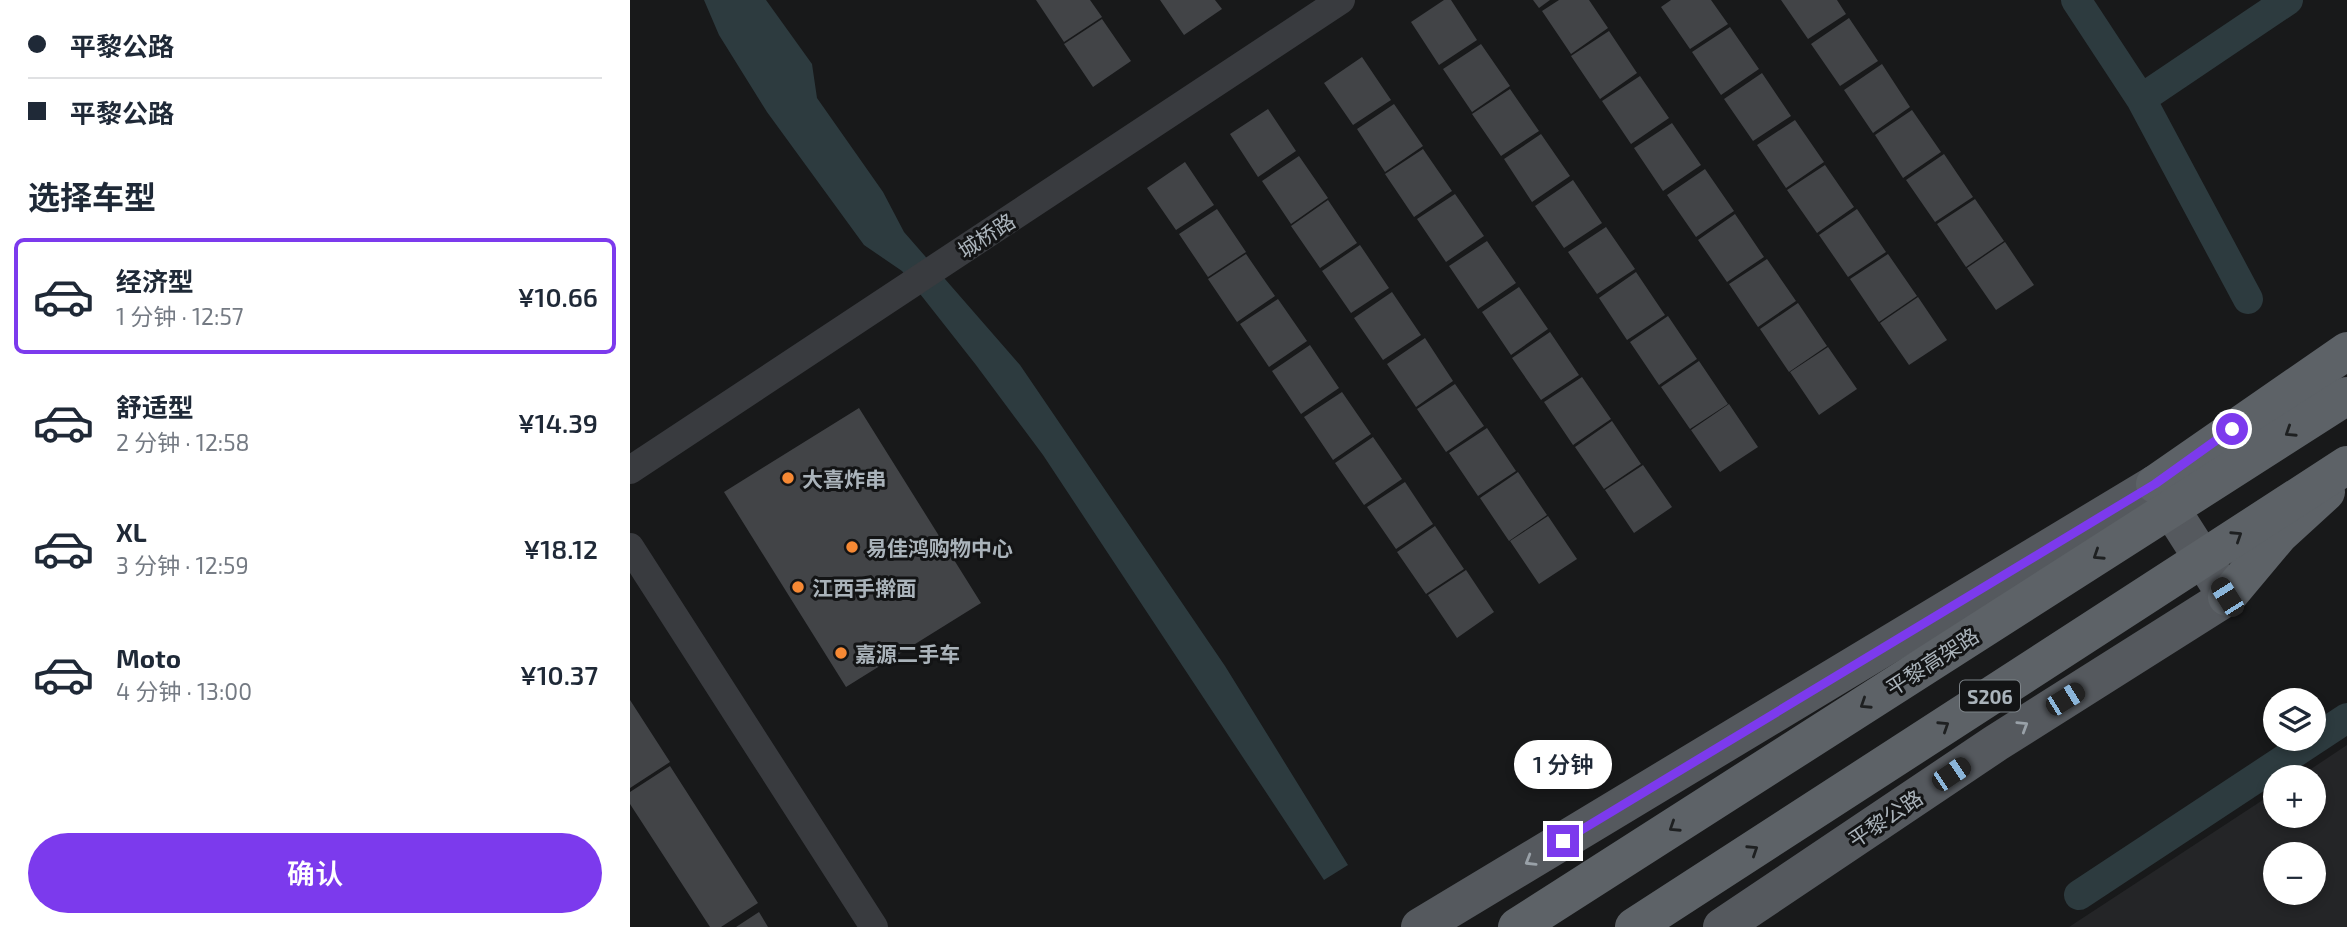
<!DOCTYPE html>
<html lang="zh">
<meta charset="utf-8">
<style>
:root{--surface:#fff;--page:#f2f2f3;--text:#1f2937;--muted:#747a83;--line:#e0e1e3;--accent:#7c3aed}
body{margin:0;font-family:"Exo 2","Noto Sans SC",sans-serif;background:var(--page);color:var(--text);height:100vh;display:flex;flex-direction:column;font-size:26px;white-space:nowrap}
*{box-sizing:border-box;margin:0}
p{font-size:23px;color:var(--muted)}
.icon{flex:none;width:38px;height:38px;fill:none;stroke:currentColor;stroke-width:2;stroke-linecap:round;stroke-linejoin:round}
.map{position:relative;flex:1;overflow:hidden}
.side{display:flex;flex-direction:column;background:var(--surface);width:630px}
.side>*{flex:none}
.banner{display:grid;align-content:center;height:154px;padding:0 28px;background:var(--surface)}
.controls{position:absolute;left:1633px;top:688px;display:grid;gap:14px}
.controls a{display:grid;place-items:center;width:63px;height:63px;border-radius:50%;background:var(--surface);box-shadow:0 4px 10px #0003;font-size:35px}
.end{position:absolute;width:32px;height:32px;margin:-16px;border:9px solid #7c3aed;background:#fff;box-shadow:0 0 0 4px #fff}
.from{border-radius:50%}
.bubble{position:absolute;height:49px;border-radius:24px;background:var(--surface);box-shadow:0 4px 10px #0003;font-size:23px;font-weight:600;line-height:49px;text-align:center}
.car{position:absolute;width:21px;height:42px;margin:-21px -10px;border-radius:9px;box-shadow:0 0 5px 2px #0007;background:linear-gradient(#222 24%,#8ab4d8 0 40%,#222 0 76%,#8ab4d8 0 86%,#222 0)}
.banner b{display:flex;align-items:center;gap:24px;height:66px;font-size:26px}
.banner b+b{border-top:2px solid var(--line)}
.banner i{width:18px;height:18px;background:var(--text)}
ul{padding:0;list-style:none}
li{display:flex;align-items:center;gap:21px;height:116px;margin:0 14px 10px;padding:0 14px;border:4px solid transparent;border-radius:10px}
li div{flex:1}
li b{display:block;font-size:26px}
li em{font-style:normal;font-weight:600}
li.on{border-color:var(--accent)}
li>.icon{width:63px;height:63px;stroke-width:1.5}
h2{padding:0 28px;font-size:32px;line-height:84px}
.button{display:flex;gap:14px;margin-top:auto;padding:14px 28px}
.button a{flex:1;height:80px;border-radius:42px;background:var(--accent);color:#fff;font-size:28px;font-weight:600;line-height:80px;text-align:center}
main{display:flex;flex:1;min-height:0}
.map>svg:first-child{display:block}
</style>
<main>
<section class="side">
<div class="banner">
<b><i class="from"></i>平黎公路</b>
<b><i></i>平黎公路</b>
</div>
<h2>选择车型</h2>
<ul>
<li class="on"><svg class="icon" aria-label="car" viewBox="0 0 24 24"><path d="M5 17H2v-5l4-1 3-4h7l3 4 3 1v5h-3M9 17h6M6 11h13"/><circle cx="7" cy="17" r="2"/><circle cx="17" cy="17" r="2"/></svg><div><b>经济型</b><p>1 分钟 · 12:57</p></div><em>¥10.66</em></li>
<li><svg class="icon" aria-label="car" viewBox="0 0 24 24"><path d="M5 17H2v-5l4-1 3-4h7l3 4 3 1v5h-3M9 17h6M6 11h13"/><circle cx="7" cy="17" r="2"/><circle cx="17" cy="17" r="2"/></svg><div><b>舒适型</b><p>2 分钟 · 12:58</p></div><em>¥14.39</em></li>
<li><svg class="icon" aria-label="car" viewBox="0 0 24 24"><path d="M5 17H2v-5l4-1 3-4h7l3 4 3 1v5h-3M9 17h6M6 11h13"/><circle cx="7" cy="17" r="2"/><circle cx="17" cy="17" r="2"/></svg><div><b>XL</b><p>3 分钟 · 12:59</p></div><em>¥18.12</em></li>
<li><svg class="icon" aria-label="car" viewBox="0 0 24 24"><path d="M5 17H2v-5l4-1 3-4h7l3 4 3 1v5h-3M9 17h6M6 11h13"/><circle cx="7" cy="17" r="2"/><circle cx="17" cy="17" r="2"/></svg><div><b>Moto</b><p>4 分钟 · 13:00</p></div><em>¥10.37</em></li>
</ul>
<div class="button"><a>确认</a></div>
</section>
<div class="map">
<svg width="1717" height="927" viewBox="0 0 1717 927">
<rect width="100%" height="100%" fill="#18191a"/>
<path fill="#242527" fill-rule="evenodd" d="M1717,745V927H1439L1645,792V816H1684V777H1669ZM1684,854V892H1645V854Z"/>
<path fill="#2d3b3f" d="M74,0H136L182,64L187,98L253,192L274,232L390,365L595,666L718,865L694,880L413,455L346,365L272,271L234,245L137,112L89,35Z"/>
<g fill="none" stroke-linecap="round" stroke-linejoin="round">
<path stroke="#2d3b3f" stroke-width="30" d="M1446,0L1511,99L1658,0
M1511,99L1618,299
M1449,895L1717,718"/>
</g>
<path fill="#424447" d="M406,0H460L472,17L434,42Z
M530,0H585L592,9L554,35Z
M814,0H821L847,40L809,65L781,22Z
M903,0H920L909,8Z
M929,0H959L978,28L941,54L912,11Z
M1041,0H1081L1098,24L1060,49L1031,7Z
M1151,0H1207L1216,14L1178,39Z
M1219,18L1248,61L1210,86L1181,44Z
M472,19L501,61L463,87L434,44Z
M1100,27L1129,69L1091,95L1062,52Z
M979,31L1007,73L970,99L941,56Z
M851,44L880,86L842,112L813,69Z
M732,57L761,100L723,125L694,83Z
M1252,64L1280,107L1243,133L1214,90Z
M1132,73L1161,116L1123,141L1094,99Z
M1010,76L1039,118L1001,144L972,101Z
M880,89L909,131L871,156L842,114Z
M764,104L793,146L755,172L727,129Z
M638,109L666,151L628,177L600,134Z
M1282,110L1311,152L1273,178L1245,135Z
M1165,120L1194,162L1156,188L1127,145Z
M1042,123L1071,165L1033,191L1004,148Z
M911,134L940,176L902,202L874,159Z
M793,149L822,191L784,217L755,174Z
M1314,154L1343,197L1305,222L1276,180Z
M669,156L698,198L661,224L632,181Z
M555,162L584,205L546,230L517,188Z
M1195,165L1224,207L1187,233L1157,190Z
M1075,169L1104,211L1066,237L1037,195Z
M943,180L972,223L934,248L905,206Z
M825,194L854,236L816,262L787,219Z
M1345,199L1374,241L1336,267L1307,224Z
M698,200L727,243L690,268L661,226Z
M587,209L616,252L578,277L549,234Z
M1227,209L1256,252L1218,277L1189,235Z
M1105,214L1134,257L1097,282L1068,240Z
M976,227L1005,269L967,294L938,252Z
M857,241L886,283L848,309L819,266Z
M1375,242L1404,285L1366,310L1337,268Z
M730,245L759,288L721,313L692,271Z
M616,254L645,296L607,322L578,279Z
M1258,254L1287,296L1249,322L1220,279Z
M1137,259L1166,301L1128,327L1099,284Z
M1006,272L1035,315L997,340L969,298Z
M889,287L918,329L881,355L852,312Z
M762,292L791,335L753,360L724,318Z
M1288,297L1317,340L1279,365L1250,323Z
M648,299L677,341L639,367L610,324Z
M1168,303L1197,346L1159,372L1130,329Z
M1038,316L1067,359L1029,385L1000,342Z
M920,332L949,375L911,400L882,358Z
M795,338L823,381L786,407L757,364Z
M680,345L709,388L671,414L642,371Z
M1198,347L1227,389L1189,415L1160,372Z
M1069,361L1098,404L1060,429L1031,387Z
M952,377L981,419L943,445L914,402Z
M825,384L854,426L816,452L787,409Z
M712,392L741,434L703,460L674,417Z
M1099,404L1128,447L1090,472L1061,430Z
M229,408L351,603L216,687L94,492Z
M982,421L1011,464L974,489L945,447Z
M857,428L886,471L848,496L819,453Z
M743,437L772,479L734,505L705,463Z
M1013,465L1042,507L1004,533L975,490Z
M888,472L917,515L879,541L850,498Z
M775,482L803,524L766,549L737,507Z
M918,516L947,559L909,584L880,541Z
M805,526L834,569L796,594L767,552Z
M836,570L864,612L827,638L798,595Z
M0,700L40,762L0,788Z
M40,766L128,903L91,927H80L0,804V792Z
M129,912L138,927H106Z"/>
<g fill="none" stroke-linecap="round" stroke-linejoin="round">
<path stroke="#393b3f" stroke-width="28" d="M0,470L711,0
M0,547L244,927"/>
<path stroke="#55595e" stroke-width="38" d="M790,927L1525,484L1597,597L1366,743L1092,927"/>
<path stroke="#5d6267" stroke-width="38" d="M1525,484L1717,351
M1597,597L1649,535L1696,492"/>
<path stroke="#5d6267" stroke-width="38" d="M887,927L1717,396
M1004,927L1717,465"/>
</g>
<defs><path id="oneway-chevron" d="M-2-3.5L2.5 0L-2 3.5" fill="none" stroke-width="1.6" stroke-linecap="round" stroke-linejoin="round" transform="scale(1.75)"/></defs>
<g stroke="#1e2021">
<use href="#oneway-chevron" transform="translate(1660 432) rotate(147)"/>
<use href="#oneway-chevron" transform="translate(1607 536) rotate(-33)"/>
<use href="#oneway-chevron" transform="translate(1468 555) rotate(147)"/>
<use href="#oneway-chevron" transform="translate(1235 704) rotate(147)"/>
<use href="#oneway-chevron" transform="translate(1314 726) rotate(-33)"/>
<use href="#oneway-chevron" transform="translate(1044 827) rotate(147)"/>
<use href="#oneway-chevron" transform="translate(1123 850) rotate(-33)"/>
</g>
<g stroke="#99a1a8">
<use href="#oneway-chevron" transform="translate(1393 726) rotate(-32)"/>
<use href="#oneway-chevron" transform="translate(900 861) rotate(149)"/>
</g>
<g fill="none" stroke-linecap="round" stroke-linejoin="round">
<path stroke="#7c3aed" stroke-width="9" d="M933,841L1525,484L1602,429"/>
</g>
<g fill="#f68934" stroke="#131415" stroke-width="2.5">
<circle cx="158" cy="478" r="7"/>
<circle cx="222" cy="547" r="7"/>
<circle cx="168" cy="587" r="7"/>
<circle cx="211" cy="653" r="7"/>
</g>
<g text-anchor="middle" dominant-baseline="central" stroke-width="6" stroke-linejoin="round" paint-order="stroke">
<rect fill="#131415" stroke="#7d8388" stroke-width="2" x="1330" y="680.5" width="60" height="31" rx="5"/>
<g font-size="19" font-weight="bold" fill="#aab3ba">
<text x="1360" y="696">S206</text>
</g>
<g font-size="21" fill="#aab3ba" stroke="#131415">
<text transform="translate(356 235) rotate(-33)">城桥路</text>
<text transform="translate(1302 661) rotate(-33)">平黎高架路</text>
<text transform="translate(1255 818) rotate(-34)">平黎公路</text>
</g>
<g font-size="21" font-weight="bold" fill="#aab3ba" stroke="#131415" text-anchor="start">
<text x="172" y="478">大喜炸串</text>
<text x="236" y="547">易佳鸿购物中心</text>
<text x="182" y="587">江西手擀面</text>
<text x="225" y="653">嘉源二手车</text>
</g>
</g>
</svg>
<div class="controls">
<a><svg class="icon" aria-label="layers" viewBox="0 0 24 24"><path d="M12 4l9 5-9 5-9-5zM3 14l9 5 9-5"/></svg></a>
<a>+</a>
<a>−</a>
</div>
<i class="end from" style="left:1602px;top:429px"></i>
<i class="end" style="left:933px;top:841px"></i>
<div class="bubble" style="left:884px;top:740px;width:98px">1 分钟</div>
<i class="car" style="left:1597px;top:597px;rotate:328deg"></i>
<i class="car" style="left:1435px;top:699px;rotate:58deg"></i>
<i class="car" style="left:1321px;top:774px;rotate:56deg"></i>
</div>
</main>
